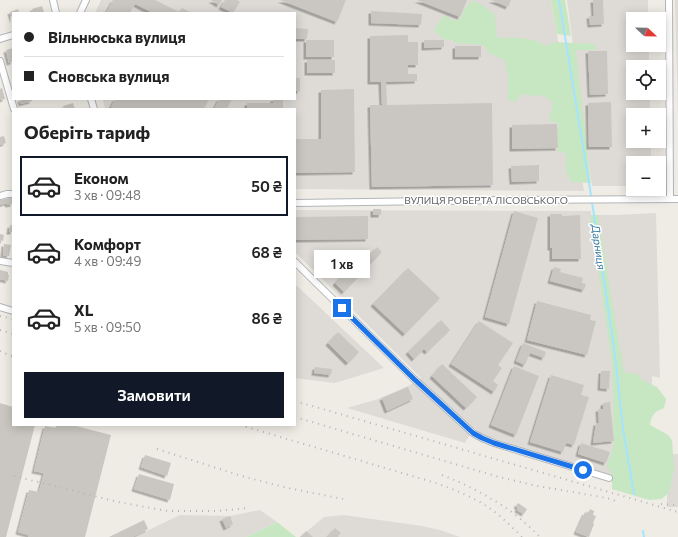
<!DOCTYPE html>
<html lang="uk">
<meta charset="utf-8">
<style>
:root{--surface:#fff;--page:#f6f6f6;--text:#222;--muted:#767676;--line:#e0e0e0;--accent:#111827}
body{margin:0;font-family:Commissioner,sans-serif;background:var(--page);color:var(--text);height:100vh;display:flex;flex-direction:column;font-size:15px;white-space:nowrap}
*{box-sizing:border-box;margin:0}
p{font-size:13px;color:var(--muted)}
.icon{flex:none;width:22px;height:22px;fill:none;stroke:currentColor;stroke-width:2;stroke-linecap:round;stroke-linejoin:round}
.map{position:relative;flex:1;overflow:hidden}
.sheet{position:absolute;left:12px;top:108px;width:284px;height:318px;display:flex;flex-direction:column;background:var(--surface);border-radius:0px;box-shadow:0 2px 10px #0003}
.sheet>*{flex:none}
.top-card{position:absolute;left:12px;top:12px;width:284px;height:88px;border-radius:0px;box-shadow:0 2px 10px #0003;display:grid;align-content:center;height:88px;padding:0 12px;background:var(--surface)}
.needle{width:26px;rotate:112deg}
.buttons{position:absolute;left:626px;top:12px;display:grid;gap:8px}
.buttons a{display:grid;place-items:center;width:40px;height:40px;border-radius:0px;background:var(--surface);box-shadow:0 2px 10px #0003;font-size:20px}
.end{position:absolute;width:18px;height:18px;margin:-9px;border:5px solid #1a73e8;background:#fff;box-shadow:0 0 0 2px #fff}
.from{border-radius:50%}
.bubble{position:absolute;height:28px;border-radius:0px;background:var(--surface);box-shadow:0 2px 10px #0003;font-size:13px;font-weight:600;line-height:28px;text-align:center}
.top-card b{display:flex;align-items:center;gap:14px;height:38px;font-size:15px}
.top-card b+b{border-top:1px solid var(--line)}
.top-card i{width:10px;height:10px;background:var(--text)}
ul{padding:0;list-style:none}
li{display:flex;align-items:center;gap:12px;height:60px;margin:0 8px 6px;padding:0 4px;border:2px solid transparent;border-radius:0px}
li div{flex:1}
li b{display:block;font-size:15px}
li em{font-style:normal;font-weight:600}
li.current{border-color:var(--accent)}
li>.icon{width:36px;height:36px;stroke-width:1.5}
h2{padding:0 12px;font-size:18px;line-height:48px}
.primary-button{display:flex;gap:8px;margin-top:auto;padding:8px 12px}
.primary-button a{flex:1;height:46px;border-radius:0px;background:var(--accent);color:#fff;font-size:16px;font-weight:600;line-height:46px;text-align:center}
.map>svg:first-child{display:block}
</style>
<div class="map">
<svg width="678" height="537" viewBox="0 0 678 537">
<defs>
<filter id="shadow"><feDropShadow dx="-2.5" dy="2.5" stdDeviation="0" flood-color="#0004"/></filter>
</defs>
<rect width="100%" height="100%" fill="#efece5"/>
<path fill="#dedbd7" d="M101,0H551L584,191L295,189V109H105L103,99H295V13H95Z
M567,0H648V19H633V45H649V67H633V93H650V115H633V141H651V163H633V186H592Z
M675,0H678V113Z
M295,210L591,211V215H616L656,213L660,378L652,376L651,415L615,382V476L483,435L474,428L465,443L347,408L378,399L410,385L421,378L295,252Z
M295,284L384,368L335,383L295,378Z
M678,454V507H667V455Z
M260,510L277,522L246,537H134L180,515L230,516Z
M344,515L422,526L440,530L460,537H300L324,517Z"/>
<path fill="#c6e7c1" d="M473,0L485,7L495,15L497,38C516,38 529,36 546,46L554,42L595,44L596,50H576L591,183L571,182L566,171V153L558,152V123L549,121L553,102L542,95L532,96L521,94L516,102L508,100V76L505,60L489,53L484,45L455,43L452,40L443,39L434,30L444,15L455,21L461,19L464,10Z
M551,0H565L571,36L557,34Z
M590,215H598L624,372L638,374L639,378L657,387L666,399L664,408C654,412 652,414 650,425L668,435L672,440L674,469L669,493L661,499L649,500L612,489V473L607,467L614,443L612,362Z
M277,522L296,537H246Z"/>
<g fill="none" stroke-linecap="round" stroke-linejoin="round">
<path stroke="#a5e4ff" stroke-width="2" d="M559,0L590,189L614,347L623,429L634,494
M643,531L644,537"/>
</g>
<path fill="#cac7c2" filter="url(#shadow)" d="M113,0H155L179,12L182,8L192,13H153L135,4L130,13H106Z
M211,0H222L219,5Z
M225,0H237L240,2L233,13L221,7Z
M280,0H346L337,22Z
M417,0H467L460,17Z
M491,0H511L508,7Z
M593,0H603L604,24L590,25L589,16H594Z
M42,6L44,12L40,13H33L32,9Z
M18,9L19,13H13V21L10,12Z
M371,11L422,14L421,25L371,23Z
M295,28L308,29L307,39H295Z
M408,35V42H418V65H408V74H417V81L386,82L387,105L492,103L493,185L372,187L370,105H382L381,82H370V36Z
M306,40H334V57H306Z
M424,40H444V47L424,48Z
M455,46H481V57H455Z
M13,48V62L9,63L6,50Z
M588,51H607L608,94L590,95Z
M307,60H335V73H307Z
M295,78H300V91H295Z
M2,88L5,99L0,100V89Z
M354,89L355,172L295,173V139H321V90Z
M20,99H32V101L21,104Z
M115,99H209L204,109H116L111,107Z
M219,99H232L227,109H214Z
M273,99H283V109H247V103H273Z
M611,102L612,147H589L588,103Z
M73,103L75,109H64L63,106Z
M557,124L558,148L512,149V125Z
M4,136L6,143L0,145V137Z
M539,165V181L512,182L511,166Z
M13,197V204L8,205L7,203L0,205V200Z
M373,209H381V215H373Z
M514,211L538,218L509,324L485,317Z
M550,214H562V216L580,215L581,259H552V248H550Z
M368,216V239L295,240V217Z
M10,225L13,226V232H9Z
M0,234L4,235L3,241L0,240Z
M4,244L11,245L9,256L3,255Z
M377,247L382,252L344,292L335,283L351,265L355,269Z
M554,267L561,269L560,272L583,278L582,283L586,284L584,290L550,281Z
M408,268L440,298L405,334L373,304Z
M0,270L8,272V275H9L8,281L0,279Z
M537,301L591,315L590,320L596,321L587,355L527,340Z
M441,320L450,330L427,352L424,349L414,359L408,352Z
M479,321L513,343L498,365L502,368L493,381L498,385L494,392L451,364Z
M338,332L359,352L348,363L328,343Z
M523,343L546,352L544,358L530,353L525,365L516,361Z
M442,364L477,397L466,408L432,376Z
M514,366L539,376L516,435L491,425Z
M315,367L332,369L331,375L314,373Z
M601,371H610L609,389L600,388Z
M551,375L584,385L581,395L589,397L574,445L566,443L563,452L530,442Z
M408,387L413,399L387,411L382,398Z
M610,402L614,441L593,443L596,423H599L598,409H603V403Z
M0,403L13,407V425H35L6,537H0Z
M56,425H72L111,435L85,537H28L29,535L18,532L29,490L39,492L44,473L34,471L45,426L56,428Z
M581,443L610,452L606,463L578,454Z
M145,455L171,463L167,476L141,467Z
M139,474L174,484L170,500L134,489Z
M518,503L527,509L524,514L517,510L518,507L516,506Z
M590,509L594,511L593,515L596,516L593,523L594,524L589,537L576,532L585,512L588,514Z
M230,516L233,524L226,528L222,519Z
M144,520L148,529L132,537H109Z
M335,528L341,533L337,537H327Z
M306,531L313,537H301Z"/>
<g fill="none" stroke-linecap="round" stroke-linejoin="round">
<g stroke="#b2b6ba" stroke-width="8">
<path id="minor" d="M53,0L56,13
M669,0L670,199
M80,13L86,0
M0,39L13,35
M0,61L14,109
M91,99L94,109
M0,196L7,194H13
M295,203L504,200L678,199
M0,261L13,263
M295,262L414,379L473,433L482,438L494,443L609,478
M0,307L13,311"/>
</g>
<use href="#minor" stroke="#fff" stroke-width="6"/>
<path stroke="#b4b5b6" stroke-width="2" stroke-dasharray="1 5" stroke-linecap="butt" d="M0,316L13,319
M0,330L13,334
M0,351L13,357
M295,401L678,512
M295,417L499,477L537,486L607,498L616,501
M240,425L429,481C445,486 461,492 476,500C494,509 508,523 522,537
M157,449L245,477L288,488L343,499
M442,475C460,482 477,490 493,500C510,509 526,523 540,537
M14,476L118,502L168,511H217L247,508
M661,504L678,505"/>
</g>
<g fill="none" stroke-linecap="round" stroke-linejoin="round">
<path stroke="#1a73e8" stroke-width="5" d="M342,308L414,379L473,433L482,438L494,443L583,470"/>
</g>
<g text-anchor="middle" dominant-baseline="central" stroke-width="3" stroke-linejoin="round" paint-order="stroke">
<g font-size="10" fill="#5d6266" stroke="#fff">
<text x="486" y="200">ВУЛИЦЯ РОБЕРТА ЛІСОВСЬКОГО</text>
</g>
<g font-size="11" font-style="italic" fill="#3b7aa1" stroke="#fff">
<text transform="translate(599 247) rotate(82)">Дарниця</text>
</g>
</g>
</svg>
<div class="buttons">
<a><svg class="needle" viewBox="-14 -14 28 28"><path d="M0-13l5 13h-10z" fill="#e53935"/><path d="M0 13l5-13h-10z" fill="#767676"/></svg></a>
<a><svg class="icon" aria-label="locate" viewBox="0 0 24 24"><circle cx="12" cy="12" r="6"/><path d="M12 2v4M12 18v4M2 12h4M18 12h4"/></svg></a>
<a>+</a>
<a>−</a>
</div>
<i class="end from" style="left:583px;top:470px"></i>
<i class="end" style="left:342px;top:308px"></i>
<div class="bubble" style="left:314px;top:250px;width:56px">1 хв</div>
<div class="top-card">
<b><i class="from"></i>Вільнюська вулиця</b>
<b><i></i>Сновська вулиця</b>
</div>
<section class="sheet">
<h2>Оберіть тариф</h2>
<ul>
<li class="current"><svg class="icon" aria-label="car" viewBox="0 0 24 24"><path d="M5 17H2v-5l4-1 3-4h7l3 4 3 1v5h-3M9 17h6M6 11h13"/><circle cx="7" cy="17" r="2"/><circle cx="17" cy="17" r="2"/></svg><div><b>Економ</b><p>3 хв · 09:48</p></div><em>50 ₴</em></li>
<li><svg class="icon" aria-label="car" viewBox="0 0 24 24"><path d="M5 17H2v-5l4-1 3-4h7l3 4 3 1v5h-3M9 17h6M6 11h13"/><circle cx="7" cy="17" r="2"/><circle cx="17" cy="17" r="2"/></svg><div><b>Комфорт</b><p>4 хв · 09:49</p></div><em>68 ₴</em></li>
<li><svg class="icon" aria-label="car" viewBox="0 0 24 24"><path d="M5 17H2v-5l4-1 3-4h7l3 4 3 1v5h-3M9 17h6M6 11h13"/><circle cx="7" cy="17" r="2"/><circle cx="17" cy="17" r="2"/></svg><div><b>XL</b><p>5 хв · 09:50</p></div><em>86 ₴</em></li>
</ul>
<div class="primary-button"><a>Замовити</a></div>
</section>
</div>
